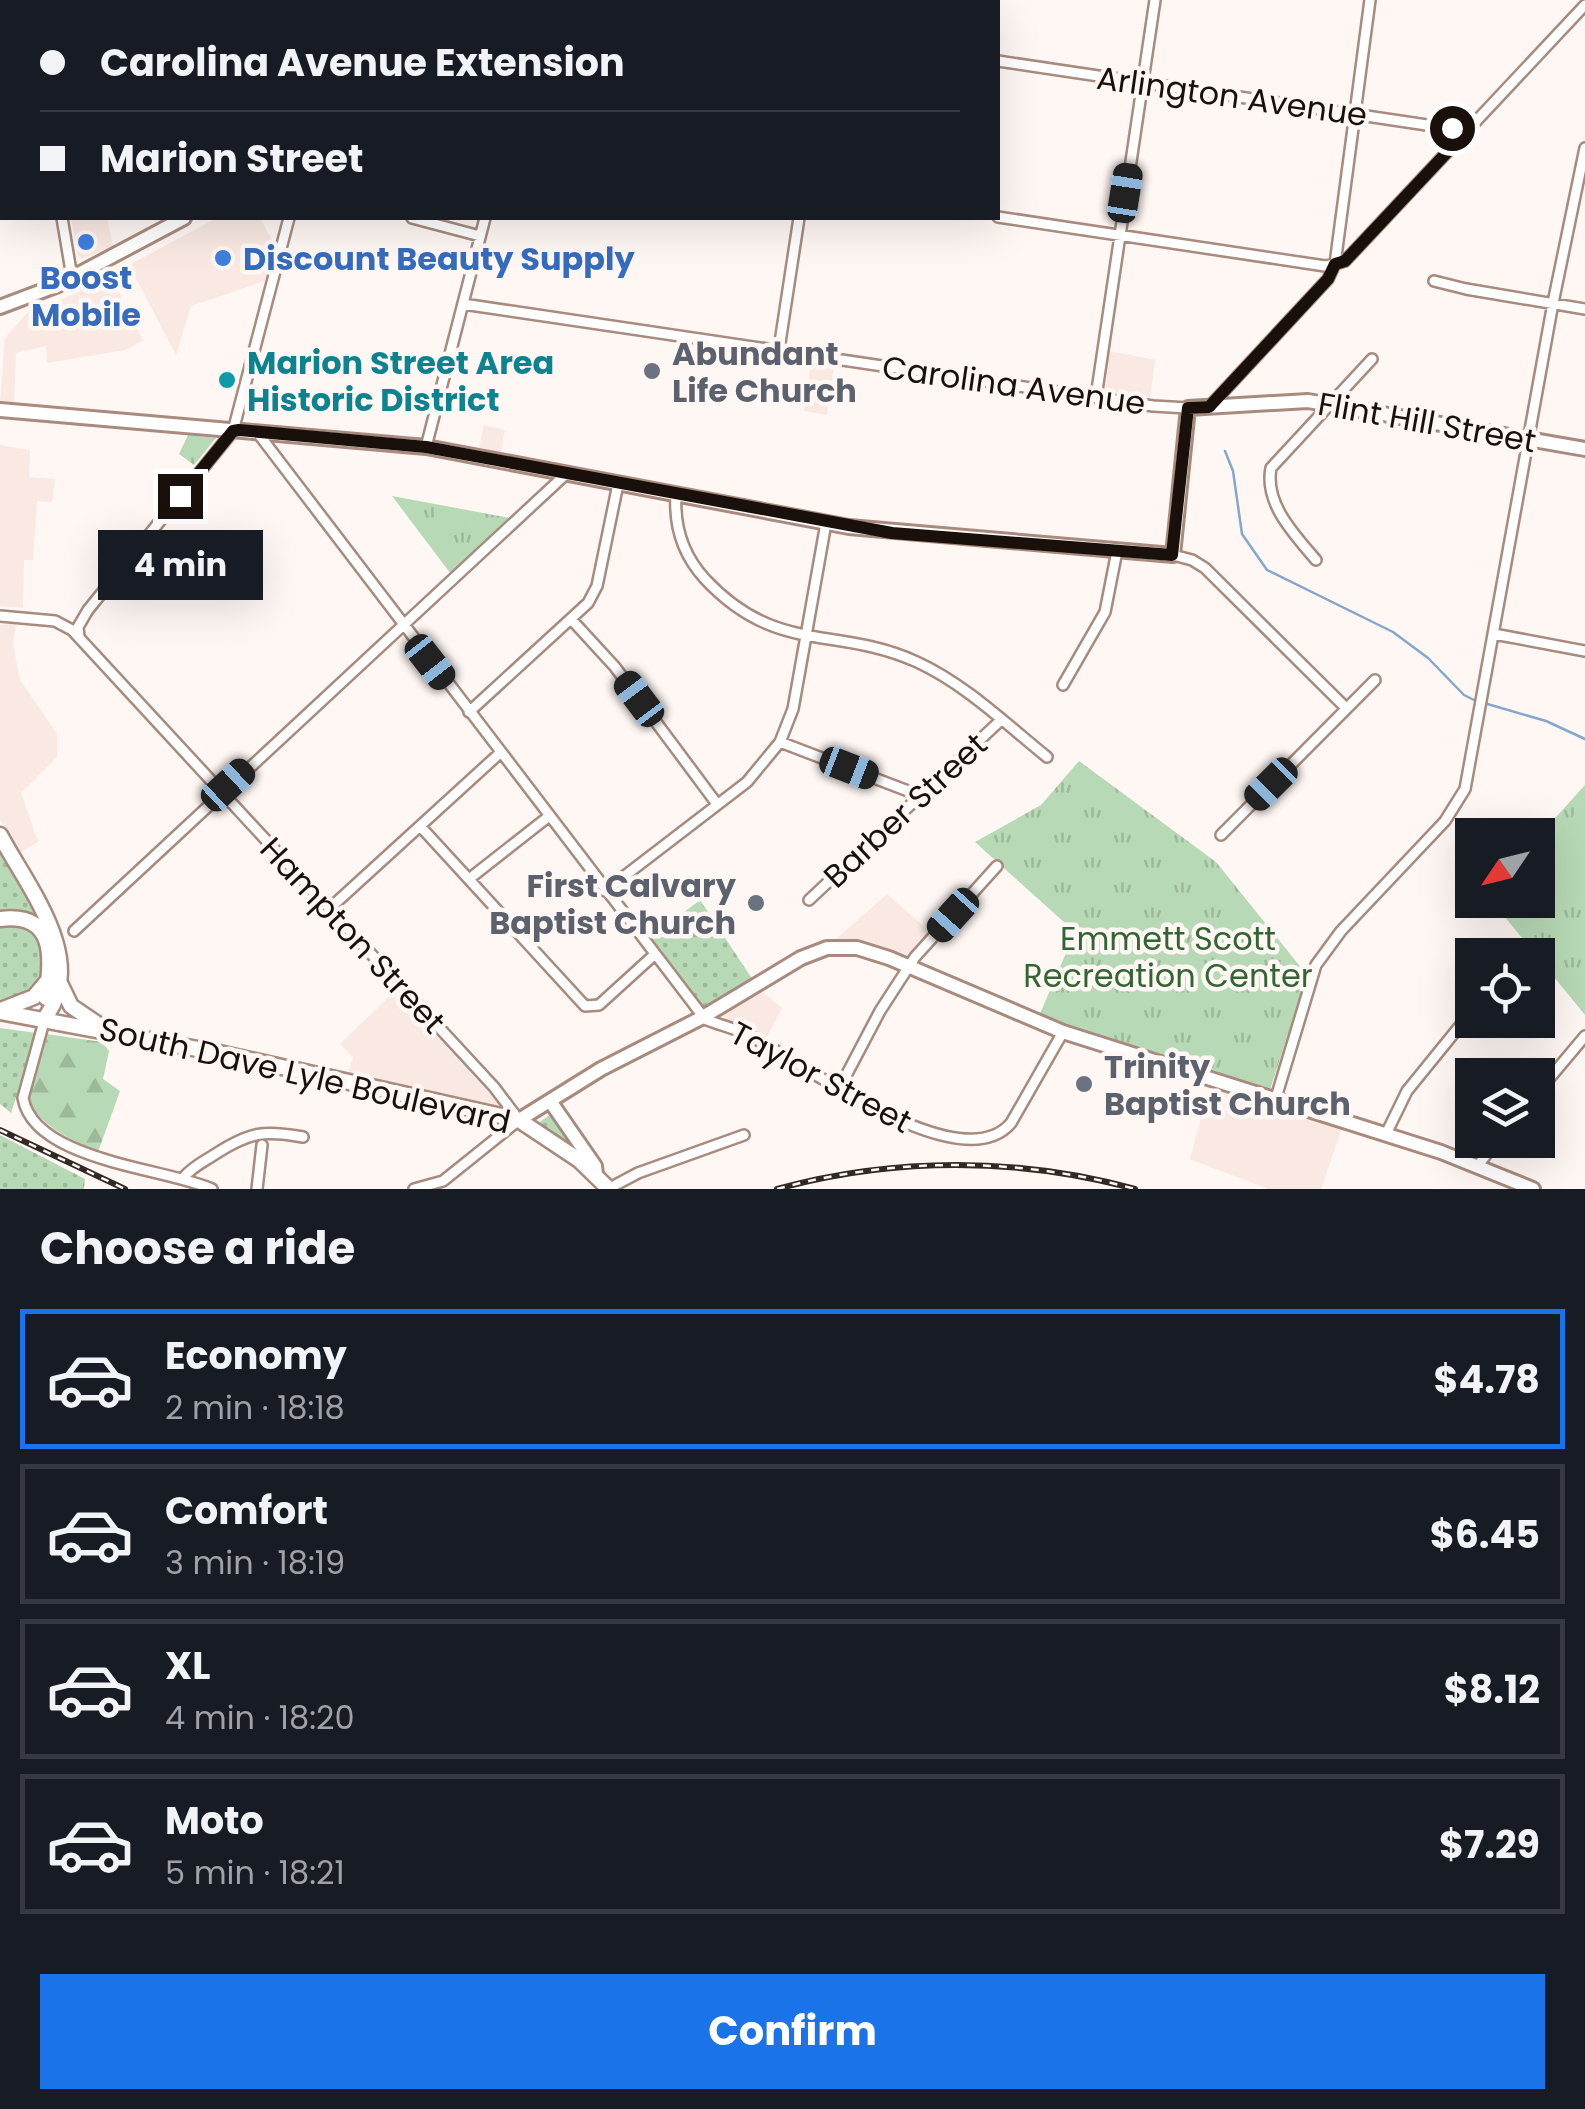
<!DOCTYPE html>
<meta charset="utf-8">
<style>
:root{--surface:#171b24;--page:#20242c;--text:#f1f3f6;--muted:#9ea1a6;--line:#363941;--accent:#1a73e8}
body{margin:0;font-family:Poppins,sans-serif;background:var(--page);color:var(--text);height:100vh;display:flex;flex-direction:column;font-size:38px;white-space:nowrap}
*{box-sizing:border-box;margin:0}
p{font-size:32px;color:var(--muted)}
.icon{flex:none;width:55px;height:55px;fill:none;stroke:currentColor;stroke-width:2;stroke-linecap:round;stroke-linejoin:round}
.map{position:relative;height:1189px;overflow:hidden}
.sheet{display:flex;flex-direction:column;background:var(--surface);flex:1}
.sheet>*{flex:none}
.hud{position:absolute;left:0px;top:0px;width:1000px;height:220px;box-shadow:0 10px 40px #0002;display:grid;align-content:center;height:220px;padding:0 40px;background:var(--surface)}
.needle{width:65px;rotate:235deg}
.buttons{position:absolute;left:1455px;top:818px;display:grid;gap:20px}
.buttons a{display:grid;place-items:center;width:100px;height:100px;border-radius:0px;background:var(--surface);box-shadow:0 10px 40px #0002;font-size:50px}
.end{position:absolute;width:45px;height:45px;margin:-22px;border:12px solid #1a100b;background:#fff;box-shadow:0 0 0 5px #fff}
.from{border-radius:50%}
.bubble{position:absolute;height:70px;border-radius:0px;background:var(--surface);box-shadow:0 10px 40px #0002;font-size:32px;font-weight:700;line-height:70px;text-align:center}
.car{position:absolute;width:30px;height:60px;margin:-30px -15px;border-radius:12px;box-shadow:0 0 8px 2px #0007;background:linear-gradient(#222 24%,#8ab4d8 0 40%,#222 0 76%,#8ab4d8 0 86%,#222 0)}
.hud b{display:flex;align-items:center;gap:35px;height:95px;font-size:38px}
.hud b+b{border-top:2px solid var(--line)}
.hud i{width:25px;height:25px;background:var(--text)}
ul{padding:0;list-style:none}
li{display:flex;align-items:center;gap:30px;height:140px;margin:0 20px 15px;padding:0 20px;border:5px solid var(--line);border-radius:0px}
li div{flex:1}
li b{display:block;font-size:38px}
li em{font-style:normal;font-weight:700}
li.on{border-color:var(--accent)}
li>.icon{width:90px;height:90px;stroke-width:1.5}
h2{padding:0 40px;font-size:45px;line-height:120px}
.button{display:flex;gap:20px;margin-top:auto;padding:20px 40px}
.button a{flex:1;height:115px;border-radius:0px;background:var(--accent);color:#fff;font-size:40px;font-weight:700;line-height:115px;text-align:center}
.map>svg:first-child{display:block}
</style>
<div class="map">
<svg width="1585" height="1189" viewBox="0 0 1585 1189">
<defs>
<pattern id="grass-dots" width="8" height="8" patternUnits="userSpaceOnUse" patternTransform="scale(2.5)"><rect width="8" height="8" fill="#b7d9b5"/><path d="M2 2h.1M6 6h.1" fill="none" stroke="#9db99a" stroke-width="1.8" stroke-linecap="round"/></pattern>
<pattern id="forest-firs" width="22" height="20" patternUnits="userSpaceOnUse" patternTransform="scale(2.5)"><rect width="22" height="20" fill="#b7d9b5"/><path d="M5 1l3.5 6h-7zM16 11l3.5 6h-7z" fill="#9db99a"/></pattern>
<pattern id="park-tufts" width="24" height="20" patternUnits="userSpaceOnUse" patternTransform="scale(2.5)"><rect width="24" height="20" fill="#b7d9b5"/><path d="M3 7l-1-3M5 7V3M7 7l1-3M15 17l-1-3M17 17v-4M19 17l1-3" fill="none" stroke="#9db99a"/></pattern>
</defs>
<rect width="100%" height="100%" fill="#fef7f4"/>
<path fill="#f9e9e2" d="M71,218H107L113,246L82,259L78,255Z
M217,218H260L273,242L265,281L191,306L176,355L129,265Z
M110,275L143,340L125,350L47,363L46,346L16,353L14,404L0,402L5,338L29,311L70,296Z
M1109,351L1155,360L1150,399L1105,393Z
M811,361L834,365L827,415L804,411Z
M484,425L505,430L500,457L478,452Z
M0,445L30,450L29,477L55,479L52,502L37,501L33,560H24L23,608L0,606Z
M16,624L13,643L20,680L57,734V757L21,793L38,842L18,854L0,819V625Z
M887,894L931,933L912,956L907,958L859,941H834Z
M760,990L782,1008L766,1039L725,1020L724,1013Z
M395,991L499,1104L501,1108L348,1075L353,1057L340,1044Z
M1209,1088L1342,1128L1321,1189H1268L1190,1159Z"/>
<path fill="url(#grass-dots)" d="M0,844L42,921L39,924L0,914Z
M700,900L753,980L709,1007H702L649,939Z
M13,922C49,935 62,976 24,995C14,999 10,1002 0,1001V924Z
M0,1028L37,1033L11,1113L0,1104Z
M554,1112L578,1150L538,1123Z
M0,1135L85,1179L84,1189H0Z"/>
<path fill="url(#forest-firs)" d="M46,1034L102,1042L109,1051L103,1079L120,1091L98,1152C69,1139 45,1128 27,1101Z"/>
<path fill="url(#park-tufts)" d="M188,435L216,438L194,465L179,454Z
M392,496L510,518L451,574Z
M1079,761L1216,862L1307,975L1270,1090L1039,1016L1075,932L975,842L1041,805Z
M1585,785V1015L1491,900H1538V837Z"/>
<path fill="#b7d9b5" d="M436,509L466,514L463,533L433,528Z
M1585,801V897L1542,868L1540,857Z"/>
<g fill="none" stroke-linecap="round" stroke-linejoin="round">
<path stroke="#86a7cd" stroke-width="2.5" d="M1225,451L1233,471L1242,534L1267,570L1393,632L1428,658L1464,695L1476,701
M239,541L249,533
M219,560L237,543
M1484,703L1546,721L1585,739"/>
<g stroke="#a88b7e" stroke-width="14">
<path id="street" d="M26,0V2
M190,0V2
M353,0V2
M830,2L831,0
M998,61L1467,131
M998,217L1325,266L1335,264L1370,0
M62,218L72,277
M412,218L480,236
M1434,281L1466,289L1585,309
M463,304L1153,406L1188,408
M779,349L799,218
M1096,397L1155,0
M1209,407L1328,279L1335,264L1345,261L1585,5
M257,432L705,1019C719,1025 734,1028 748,1035C800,1060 960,1183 1011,1123L1063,1032
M426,447L485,218
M676,495C674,527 683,555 705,579C777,656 836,625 917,662C965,684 1006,724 1047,757
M1173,555L1192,560L1205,568L1346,708
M1316,560C1295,535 1264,504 1271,468L1372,359
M0,616L55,621L72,630L494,1087L519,1120L443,1181L414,1189
M571,619L615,667L717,804
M1494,634L1585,651
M79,637L78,627L88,610L233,431L289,218
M1063,685L1105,612L1117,551
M469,712L588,603L597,586L618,484
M780,742L908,791L920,799
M420,826L585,1006L599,1005L654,955
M1221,835L1375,680
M469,879L548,817
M605,891L747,782L780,742L793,709L826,523
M809,900L1001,720
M329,909L500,753
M74,931L566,474
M45,1018L23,1098C34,1161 165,1168 212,1189
M839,1089L880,1011L915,957L997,866
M1538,1092L1585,1036
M1275,1101L1316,965L1341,931L1445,821L1465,789L1553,303L1585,148
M1386,1134L1407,1091L1472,1011
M1477,1167L1497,1140
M184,1177C193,1166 205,1161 217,1153C250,1132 264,1130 303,1137
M257,1189L262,1145
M608,1189L638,1173L744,1135"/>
</g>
<g stroke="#a88b7e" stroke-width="18">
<path id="secondary" d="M651,2L657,0
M0,307L58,285L184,218
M0,410L426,447L849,527L1173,555L1188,408L1308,401L1585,449
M550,1101L595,1166L596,1174
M519,1120L601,1069L703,1017L801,958L827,948H857L889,958L1063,1032L1441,1152L1533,1189"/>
</g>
<g stroke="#a88b7e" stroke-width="19">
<path id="primary" d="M0,835C28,888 88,959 45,1018
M0,919C57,912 52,960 46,998
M59,981L71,1006L96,1023
M1,1010L34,997L49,979
M0,1012L219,1053L519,1120L579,1160L609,1189"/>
</g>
<use href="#street" stroke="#fff" stroke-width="9"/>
<use href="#secondary" stroke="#fff" stroke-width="12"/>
<use href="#primary" stroke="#fff" stroke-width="14"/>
<g stroke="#322924" stroke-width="6">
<path id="rail" d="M0,1130L125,1189
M777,1189C894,1157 1018,1157 1135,1189"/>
</g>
<use href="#rail" stroke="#fef7f4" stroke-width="2.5" stroke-dasharray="8" stroke-linecap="butt"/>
</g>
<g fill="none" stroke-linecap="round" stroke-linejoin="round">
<path stroke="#1a100b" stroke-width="12" d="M180,496L233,431L239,430L426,447L892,533L1172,555L1188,408L1209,407L1328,279L1335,264L1345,261L1467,131L1452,128"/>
</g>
<g fill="#3f7fe0" stroke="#fef7f4" stroke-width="4">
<circle cx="86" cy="242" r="10"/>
<circle cx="223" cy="258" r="10"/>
</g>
<g fill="#6b7280" stroke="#fef7f4" stroke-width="4">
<circle cx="652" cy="371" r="10"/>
<circle cx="756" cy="903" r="10"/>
<circle cx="1084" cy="1084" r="10"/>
</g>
<circle fill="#0f9aa8" stroke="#fef7f4" stroke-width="4" cx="227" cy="380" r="10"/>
<g text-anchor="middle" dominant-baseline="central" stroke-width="9" stroke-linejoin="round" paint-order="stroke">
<g font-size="32" fill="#1a100b" stroke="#fef7f4">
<text transform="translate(1232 96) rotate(8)">Arlington Avenue</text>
<text transform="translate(1014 385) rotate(8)">Carolina Avenue</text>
<text transform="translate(1427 422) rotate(10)">Flint Hill Street</text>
<text transform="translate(905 810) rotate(-43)">Barber Street</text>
<text transform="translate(353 935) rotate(47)">Hampton Street</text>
<text transform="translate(305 1075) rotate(13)">South Dave Lyle Boulevard</text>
<text transform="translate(821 1077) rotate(28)">Taylor Street</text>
</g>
<g font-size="32" font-weight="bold" fill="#366cbe" stroke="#fef7f4" text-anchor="start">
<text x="243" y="258">Discount Beauty Supply</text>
<text x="86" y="277" text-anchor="middle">Boost<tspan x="86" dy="37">Mobile</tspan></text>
</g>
<g font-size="32" font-weight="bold" fill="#5b616d" stroke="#fef7f4" text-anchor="start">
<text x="672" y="353">Abundant<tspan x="672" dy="37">Life Church</tspan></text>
<text x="736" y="885" text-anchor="end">First Calvary<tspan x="736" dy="37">Baptist Church</tspan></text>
<text x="1104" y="1066">Trinity<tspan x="1104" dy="37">Baptist Church</tspan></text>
</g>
<g font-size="32" font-weight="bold" fill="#0d838f" stroke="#fef7f4" text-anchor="start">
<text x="247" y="362">Marion Street Area<tspan x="247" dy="37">Historic District</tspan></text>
</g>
<g font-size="32" fill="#336532" stroke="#fef7f4">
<text x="1168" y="938">Emmett Scott<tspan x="1168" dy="37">Recreation Center</tspan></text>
</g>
</g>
</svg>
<div class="buttons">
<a><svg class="needle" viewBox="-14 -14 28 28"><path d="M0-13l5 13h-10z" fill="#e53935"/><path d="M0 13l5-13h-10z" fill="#9ea1a6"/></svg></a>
<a><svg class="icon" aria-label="locate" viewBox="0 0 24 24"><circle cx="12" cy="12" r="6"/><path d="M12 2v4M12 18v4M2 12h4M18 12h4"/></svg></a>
<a><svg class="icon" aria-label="layers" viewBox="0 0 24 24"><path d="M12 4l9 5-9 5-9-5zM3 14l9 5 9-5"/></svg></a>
</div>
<i class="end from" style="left:1452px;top:128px"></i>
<i class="end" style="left:180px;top:496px"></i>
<div class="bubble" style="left:98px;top:530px;width:165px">4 min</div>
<i class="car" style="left:1125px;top:193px;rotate:9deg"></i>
<i class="car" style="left:430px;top:662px;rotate:142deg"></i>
<i class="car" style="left:639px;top:699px;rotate:323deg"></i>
<i class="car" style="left:849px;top:768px;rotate:111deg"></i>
<i class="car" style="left:1271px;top:784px;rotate:225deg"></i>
<i class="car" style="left:228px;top:785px;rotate:47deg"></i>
<i class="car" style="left:953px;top:915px;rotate:222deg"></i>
<div class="hud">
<b><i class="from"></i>Carolina Avenue Extension</b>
<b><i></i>Marion Street</b>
</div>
</div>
<section class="sheet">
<h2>Choose a ride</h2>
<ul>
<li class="on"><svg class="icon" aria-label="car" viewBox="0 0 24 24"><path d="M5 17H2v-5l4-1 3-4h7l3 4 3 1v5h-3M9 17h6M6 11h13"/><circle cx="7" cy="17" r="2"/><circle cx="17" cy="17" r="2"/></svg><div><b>Economy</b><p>2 min · 18:18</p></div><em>$4.78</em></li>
<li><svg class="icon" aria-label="car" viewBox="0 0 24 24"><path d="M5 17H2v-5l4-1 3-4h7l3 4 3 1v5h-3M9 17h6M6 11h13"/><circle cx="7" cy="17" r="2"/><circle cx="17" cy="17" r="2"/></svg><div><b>Comfort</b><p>3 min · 18:19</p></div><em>$6.45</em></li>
<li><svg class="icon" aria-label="car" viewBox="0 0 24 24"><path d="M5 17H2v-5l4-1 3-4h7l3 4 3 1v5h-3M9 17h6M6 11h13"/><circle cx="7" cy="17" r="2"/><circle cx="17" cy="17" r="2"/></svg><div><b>XL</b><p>4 min · 18:20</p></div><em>$8.12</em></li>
<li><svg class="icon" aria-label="car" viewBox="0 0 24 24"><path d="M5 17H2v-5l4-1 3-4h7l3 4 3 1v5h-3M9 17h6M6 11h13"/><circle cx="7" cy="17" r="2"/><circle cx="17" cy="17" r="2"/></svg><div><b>Moto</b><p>5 min · 18:21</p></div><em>$7.29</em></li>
</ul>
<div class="button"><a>Confirm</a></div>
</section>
